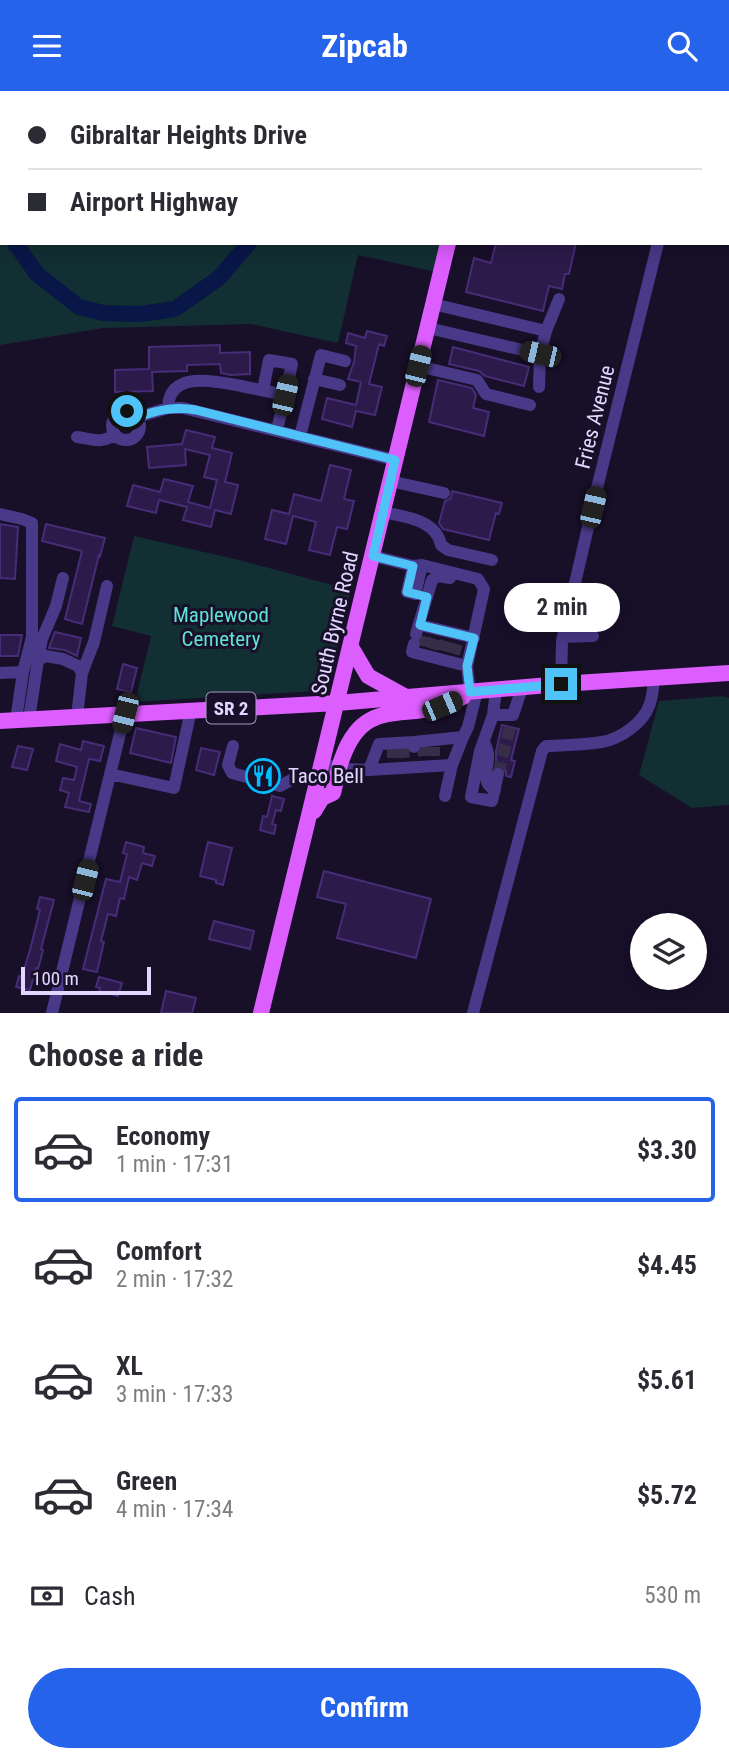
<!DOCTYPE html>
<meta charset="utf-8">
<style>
:root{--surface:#fff;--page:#f2f2f3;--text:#2b2b33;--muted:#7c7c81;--line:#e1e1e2;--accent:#2563eb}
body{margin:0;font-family:"Roboto Condensed",sans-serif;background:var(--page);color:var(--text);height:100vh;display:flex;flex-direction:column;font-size:26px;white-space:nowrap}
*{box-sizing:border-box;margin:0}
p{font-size:23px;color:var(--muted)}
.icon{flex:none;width:38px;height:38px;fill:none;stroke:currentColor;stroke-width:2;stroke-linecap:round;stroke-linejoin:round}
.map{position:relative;height:922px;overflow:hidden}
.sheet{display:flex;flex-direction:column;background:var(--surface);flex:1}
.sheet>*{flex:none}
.hud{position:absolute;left:0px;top:0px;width:730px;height:154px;box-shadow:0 4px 18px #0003;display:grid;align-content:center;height:154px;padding:0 28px;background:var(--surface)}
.tools{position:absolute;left:630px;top:822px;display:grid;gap:14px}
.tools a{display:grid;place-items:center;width:77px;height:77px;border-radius:50%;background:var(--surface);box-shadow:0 4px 18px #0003;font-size:35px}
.scale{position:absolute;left:21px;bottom:18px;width:130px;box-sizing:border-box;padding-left:7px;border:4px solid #e2d7ff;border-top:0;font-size:19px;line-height:24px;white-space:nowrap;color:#e2d7ff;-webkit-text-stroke:5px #180f29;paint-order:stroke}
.end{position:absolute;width:32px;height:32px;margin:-16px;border:9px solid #4fc3f7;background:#111;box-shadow:0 0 0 4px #111}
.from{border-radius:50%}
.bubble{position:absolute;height:49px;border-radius:24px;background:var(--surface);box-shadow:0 4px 18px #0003;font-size:23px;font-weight:700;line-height:49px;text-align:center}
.car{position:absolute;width:21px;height:42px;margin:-21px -10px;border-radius:9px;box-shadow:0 0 5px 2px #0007;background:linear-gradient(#222 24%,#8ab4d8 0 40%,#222 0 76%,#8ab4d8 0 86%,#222 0)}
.hud b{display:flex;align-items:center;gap:24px;height:66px;font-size:26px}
.hud b+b{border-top:2px solid var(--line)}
.hud i{width:18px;height:18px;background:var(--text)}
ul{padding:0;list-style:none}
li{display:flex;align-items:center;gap:21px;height:105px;margin:0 14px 10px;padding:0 14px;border:4px solid transparent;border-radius:7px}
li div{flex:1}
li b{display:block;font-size:26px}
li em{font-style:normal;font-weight:700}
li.current{border-color:var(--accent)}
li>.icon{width:63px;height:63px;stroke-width:1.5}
h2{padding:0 28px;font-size:32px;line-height:84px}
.pay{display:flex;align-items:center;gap:18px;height:77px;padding:0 28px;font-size:26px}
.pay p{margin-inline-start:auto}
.action{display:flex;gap:14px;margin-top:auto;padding:14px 28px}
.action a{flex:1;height:80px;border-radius:42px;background:var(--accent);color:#fff;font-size:28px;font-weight:700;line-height:80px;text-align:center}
header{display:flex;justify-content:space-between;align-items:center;height:91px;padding:0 28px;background:var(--accent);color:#fff;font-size:32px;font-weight:700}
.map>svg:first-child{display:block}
</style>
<header><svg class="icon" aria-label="menu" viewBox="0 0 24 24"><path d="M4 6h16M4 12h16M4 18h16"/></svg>Zipcab<svg class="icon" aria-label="search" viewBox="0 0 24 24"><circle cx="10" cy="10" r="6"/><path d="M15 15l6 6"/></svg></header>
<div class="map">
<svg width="729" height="922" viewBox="0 0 729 922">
<rect width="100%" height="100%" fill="#180f29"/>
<path fill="#122f33" d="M0,0H729V130L728,2H2V152H448L441,182L358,164L338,252L251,233L103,237L0,254Z
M134,445L239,469L351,499L329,586L322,584L316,587L315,600L135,611L151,545L112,535Z
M722,605L729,607V714L692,717L639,684L659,610Z"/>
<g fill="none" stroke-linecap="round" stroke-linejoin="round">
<path stroke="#091648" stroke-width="16" d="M133,0V2
M524,0L527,2
M723,0L729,1
M691,2L693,0
M0,28L2,64
M15,152L37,183L79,216L103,222L139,223L175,218L219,187L249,152"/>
</g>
<path fill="#2c1b4a" stroke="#472c77" stroke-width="2" d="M496,152H576L569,183H565L562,198L549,195L543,220L466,201L474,167L491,172Z
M367,240L387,245L384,255L379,253L369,293L382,296L375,324L356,320L352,336L322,328L327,307L356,314L361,291L348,288L354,271L356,255L346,252L348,242L365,247Z
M220,254V262L250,261V283L230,284L221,282L220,273L187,274V280L152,281L153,300L115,301V279L149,278V256Z
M453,256L529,276L524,295L485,285L479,280L449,273Z
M438,289L472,297L476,304L473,317L489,321L484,345L429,331Z
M186,339L215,346L212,357L232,362L225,391L238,394L231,423L215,419L211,436L183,429L187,416L159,409L156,422L127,415L133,394L160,401L164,388L193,395L188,411L210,417L217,389L204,386L210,364L185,358L186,374L149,377L147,356L182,353Z
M330,374L351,379L344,408L354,410L347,438L337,436L330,464L309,459L316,431L293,425L286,453L265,448L272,419L289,423L294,403L321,410Z
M452,400L502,412L499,423L496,422L489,449L443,438L439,432L445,410L451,407Z
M0,433L18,436L15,488L0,487Z
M46,433L105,447L100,465L99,464L82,533L65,528L82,460L42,450Z
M55,541L81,547L77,565L65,559L49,557Z
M0,544H22L18,565H0Z
M123,573L137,577L131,601L117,598Z
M502,634L519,638L511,669L515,670L511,686L506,685V680L503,676L496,675V660Z
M136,637L176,646L171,672L130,662Z
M83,650L104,655L100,670L89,668L79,710L91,713L89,721L65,716L69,702L60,699L63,687L74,689L77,676L56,670L60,653L81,659Z
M18,655L33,658L27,679L12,676Z
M201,657L220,661L214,684L196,679Z
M272,705L284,708L281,720L276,719L272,733L276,734L274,743L260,739L263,725L267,726Z
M126,751L144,756L143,762L155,765L152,775L142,772L137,789L129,786L124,808L120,807L116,825L108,823L101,850L104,851L97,881L83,878L106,788L120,791L127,763L123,762Z
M208,751L232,757L223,794L216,792V789L200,785Z
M324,780L431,808L416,867L337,847L346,813L317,806Z
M40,806L54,809L41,858L43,859L38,878L36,877L30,899L16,896L19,885L22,886L31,855L40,819L37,818Z
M214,830L254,840L250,858L209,848Z
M99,886L122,892L118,905L99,900L100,897L96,896Z
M166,900L196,907L192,922H161Z"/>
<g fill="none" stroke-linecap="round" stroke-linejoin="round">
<path stroke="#362d49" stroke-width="12" stroke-dasharray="12 6" stroke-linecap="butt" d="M422,555L424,545
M432,558L435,548
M443,560L446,550
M454,563L457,553
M423,656L424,665
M434,656V665
M403,657L404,667
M393,658V667
M498,683L510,636"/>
<path stroke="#493989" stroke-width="12" d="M428,237L540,263L546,240L433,213
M546,240L559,208
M418,275L477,289L486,303L530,314
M314,288L340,294
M539,296L540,263
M263,299L269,269L292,273L277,339
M168,317C169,279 216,290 241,295C255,298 270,301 285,304
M112 335a14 14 0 1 1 28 0a14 14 0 1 1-28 0Z
M138,326L168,317H183L395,369
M300,345L321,264L345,270
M77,346C91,348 102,353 114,344
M390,390L444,402
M383,421C404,426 436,428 441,454L448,459L492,469
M0,423L22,428L32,432V546L23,581L0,582
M373,465L413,475L407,501L415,503L422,474
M413,475L422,474L478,488L484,498L467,575L470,601
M420,534L474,547
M416,543L432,489L438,485L450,487
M563,546L593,545
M414,553L412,561L467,575
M38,569L42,548L56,515L63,487
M82,582L94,551L107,495
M561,593L562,550L568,522L599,389L658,152
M496,599L493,624H513L522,597
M493,624L480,660L471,706L492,710L498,683
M29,628L38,569L46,565L63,568L78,575L82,582L77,625
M16,629L23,581
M484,651C494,670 482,678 487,691C488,695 492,697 495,699
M233,655L228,674L232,682L280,695L293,688
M414,656V651L463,646L468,636L477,600
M322,673L343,678L369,679L452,674
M369,679L379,653L414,651
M110,683L174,697L191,619
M445,705L452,674L463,646
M52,922L125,622
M473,922L542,660L546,655C565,654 584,654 602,651C620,648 643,632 649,615C653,606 653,597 654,587"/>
<path stroke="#dd5eff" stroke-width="16" d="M484,2L485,0
M351,556L368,585L406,606
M0,630L337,612L561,593L729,582
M314,720L322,707L333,702C336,690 338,677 343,665C364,609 399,628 442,615C449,613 456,609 463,606
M261,922L448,152"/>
</g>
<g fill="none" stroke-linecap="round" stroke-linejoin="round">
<path stroke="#4fc3f7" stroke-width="9" d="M127,320L138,326C158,319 175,315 196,319L395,369L373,465L413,475L407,501L427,506L420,534L474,547L467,575L470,601L561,593"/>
</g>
<defs>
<g id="restaurant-ring" transform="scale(1.75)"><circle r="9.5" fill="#180f29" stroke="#03beff" stroke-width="1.5"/><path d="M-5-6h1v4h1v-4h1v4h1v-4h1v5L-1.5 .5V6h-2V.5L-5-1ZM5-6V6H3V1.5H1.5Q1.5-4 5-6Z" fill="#03beff"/></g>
</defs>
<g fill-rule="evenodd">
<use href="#restaurant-ring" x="263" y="685"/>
</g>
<g text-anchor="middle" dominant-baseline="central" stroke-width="6" stroke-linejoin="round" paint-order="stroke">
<rect fill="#180f29" stroke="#a59bbf" stroke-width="2" x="206.5" y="601.5" width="49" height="31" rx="5"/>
<g font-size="19" font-weight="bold" fill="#e2d7ff">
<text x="231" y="617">SR 2</text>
</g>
<g font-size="21" fill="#e2d7ff" stroke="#180f29">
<text transform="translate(595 326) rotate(-76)">Fries Avenue</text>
<text transform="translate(335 532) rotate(-77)">South Byrne Road</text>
</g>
<g font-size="21" fill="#5fe3d7" stroke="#180f29">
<text x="221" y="524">Maplewood<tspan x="221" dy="24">Cemetery</tspan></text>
</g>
<g font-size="21" fill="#e2d7ff" stroke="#180f29" text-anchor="start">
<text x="288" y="685">Taco Bell</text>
</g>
</g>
</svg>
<div class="tools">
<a><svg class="icon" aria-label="layers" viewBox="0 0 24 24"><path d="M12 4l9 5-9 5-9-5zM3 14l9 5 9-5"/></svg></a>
</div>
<div class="scale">100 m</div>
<i class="end from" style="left:127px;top:320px"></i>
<i class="end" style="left:561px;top:593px"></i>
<div class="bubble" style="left:504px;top:492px;width:116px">2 min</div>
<i class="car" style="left:540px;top:263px;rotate:283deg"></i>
<i class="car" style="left:418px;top:275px;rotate:14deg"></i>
<i class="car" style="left:285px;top:304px;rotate:13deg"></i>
<i class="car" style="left:593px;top:416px;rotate:13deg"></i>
<i class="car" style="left:442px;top:615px;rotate:67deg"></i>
<i class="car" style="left:125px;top:622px;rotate:194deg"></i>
<i class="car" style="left:85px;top:789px;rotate:14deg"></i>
<div class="hud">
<b><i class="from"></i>Gibraltar Heights Drive</b>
<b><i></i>Airport Highway</b>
</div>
</div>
<section class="sheet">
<h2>Choose a ride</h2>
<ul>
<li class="current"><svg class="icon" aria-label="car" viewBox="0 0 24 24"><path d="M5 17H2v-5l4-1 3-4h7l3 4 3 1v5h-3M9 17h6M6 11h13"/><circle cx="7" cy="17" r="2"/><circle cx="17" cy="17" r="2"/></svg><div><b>Economy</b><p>1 min · 17:31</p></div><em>$3.30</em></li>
<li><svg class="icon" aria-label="car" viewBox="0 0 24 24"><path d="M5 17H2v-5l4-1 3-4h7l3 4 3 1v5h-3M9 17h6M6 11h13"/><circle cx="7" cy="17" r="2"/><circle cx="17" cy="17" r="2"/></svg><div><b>Comfort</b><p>2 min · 17:32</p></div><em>$4.45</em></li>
<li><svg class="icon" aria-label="car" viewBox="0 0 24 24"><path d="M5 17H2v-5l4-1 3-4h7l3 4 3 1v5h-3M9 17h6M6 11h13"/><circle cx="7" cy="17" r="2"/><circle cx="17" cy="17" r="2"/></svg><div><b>XL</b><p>3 min · 17:33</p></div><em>$5.61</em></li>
<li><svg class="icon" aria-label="car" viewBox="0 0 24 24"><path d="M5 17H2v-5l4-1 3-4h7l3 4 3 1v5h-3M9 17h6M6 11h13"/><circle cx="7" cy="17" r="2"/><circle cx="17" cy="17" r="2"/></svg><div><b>Green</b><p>4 min · 17:34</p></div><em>$5.72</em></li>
</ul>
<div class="pay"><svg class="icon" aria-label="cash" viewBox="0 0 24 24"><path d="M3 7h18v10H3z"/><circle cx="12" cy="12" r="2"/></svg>Cash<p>530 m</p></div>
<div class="action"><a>Confirm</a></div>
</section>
